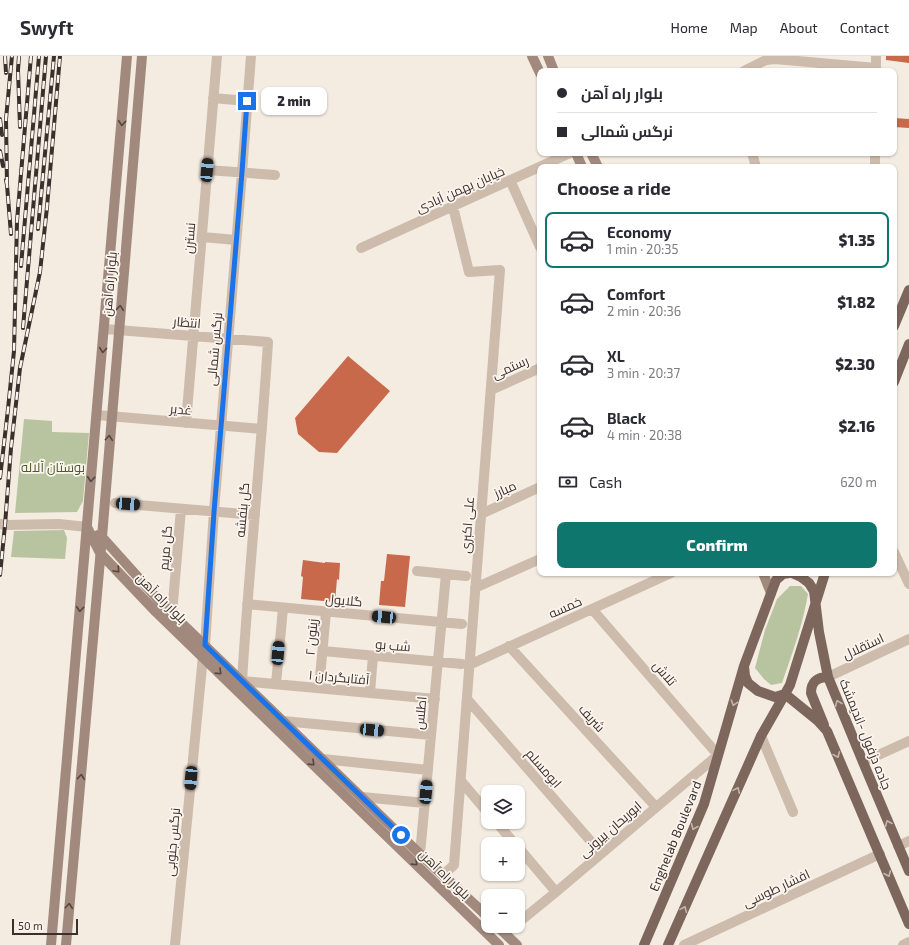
<!DOCTYPE html>
<meta charset="utf-8">
<style>
:root{--surface:#fff;--page:#f7f7f7;--text:#2b2b33;--muted:#7c7c81;--line:#e1e1e2;--accent:#0f766e}
body{margin:0;font-family:"Exo 2",Cairo,sans-serif;background:var(--page);color:var(--text);height:100vh;display:flex;flex-direction:column;font-size:15px;white-space:nowrap}
*{box-sizing:border-box;margin:0}
p{font-size:13px;color:var(--muted)}
.icon{flex:none;width:22px;height:22px;fill:none;stroke:currentColor;stroke-width:2;stroke-linecap:round;stroke-linejoin:round}
.map{position:relative;flex:1;overflow:hidden}
.drawer{position:absolute;left:537px;top:108px;width:360px;height:412px;display:flex;flex-direction:column;background:var(--surface);border-radius:8px;box-shadow:0 1px 3px #0004}
.drawer>*{flex:none}
.hud{position:absolute;left:537px;top:12px;width:360px;height:88px;border-radius:8px;box-shadow:0 1px 3px #0004;display:grid;align-content:center;height:88px;padding:0 20px;background:var(--surface)}
.buttons{position:absolute;left:481px;top:729px;display:grid;gap:8px}
.buttons a{display:grid;place-items:center;width:44px;height:44px;border-radius:8px;background:var(--surface);box-shadow:0 1px 3px #0004;font-size:20px}
.scale{position:absolute;left:12px;bottom:10px;width:66px;box-sizing:border-box;padding-left:4px;border:2px solid #3b302b;border-top:0;font-size:11px;line-height:14px;white-space:nowrap;color:#3b302b;-webkit-text-stroke:3px #fbf5ee;paint-order:stroke}
.end{position:absolute;width:18px;height:18px;margin:-9px;border:5px solid #1a73e8;background:#fff;box-shadow:0 0 0 2px #fff}
.from{border-radius:50%}
.bubble{position:absolute;height:28px;border-radius:8px;background:var(--surface);box-shadow:0 1px 3px #0004;font-size:13px;font-weight:800;line-height:28px;text-align:center}
.car{position:absolute;width:12px;height:24px;margin:-12px -6px;border-radius:5px;box-shadow:0 0 3px 1px #0007;background:linear-gradient(#222 24%,#8ab4d8 0 40%,#222 0 76%,#8ab4d8 0 86%,#222 0)}
.hud b{display:flex;align-items:center;gap:14px;height:38px;font-size:15px}
.hud b+b{border-top:1px solid var(--line)}
.hud i{width:10px;height:10px;background:var(--text)}
ul{padding:0;list-style:none}
li{display:flex;align-items:center;gap:12px;height:56px;margin:0 8px 6px;padding:0 12px;border:2px solid transparent;border-radius:8px}
li div{flex:1}
li b{display:block;font-size:15px}
li em{font-style:normal;font-weight:800}
li.selected{border-color:var(--accent)}
li>.icon{width:36px;height:36px;stroke-width:1.5}
h2{padding:0 20px;font-size:18px;line-height:48px}
.pay{display:flex;align-items:center;gap:10px;height:44px;padding:0 20px;font-size:15px}
.pay p{margin-inline-start:auto}
.action{display:flex;gap:8px;margin-top:auto;padding:8px 20px}
.action a{flex:1;height:46px;border-radius:8px;background:var(--accent);color:#fff;font-size:16px;font-weight:800;line-height:46px;text-align:center}
header{display:flex;align-items:center;gap:24px;box-sizing:border-box;height:56px;padding:0 20px;background:var(--surface);border-bottom:1px solid var(--line)}
header strong{font-size:19px}
nav{display:flex;gap:22px;margin-inline-start:auto;font-size:14px}
.map>svg:first-child{display:block}
</style>
<header>
<strong>Swyft</strong>
<nav><a>Home</a><a>Map</a><a>About</a><a>Contact</a></nav>
</header>
<div class="map">
<svg width="909" height="889" viewBox="0 0 909 889">
<rect width="100%" height="100%" fill="#f4ebe1"/>
<path fill="#b8c4a0" d="M24,363L52,365V376L89,377L83,445L77,456L15,457Z
M64,474L67,482L65,503L11,501L14,475Z
M790,530H801L808,538C803,568 792,598 782,627L771,629L764,623L755,612L765,574L777,543Z"/>
<path fill="#c8694b" d="M886,0H909V7L886,4Z
M894,62L909,63V72L894,71Z
M348,300L390,335L337,397L319,396L298,378L295,362Z
M387,498L410,500L405,551L379,549L381,525H384Z
M303,504L325,507V506L340,507L339,524L337,523L335,546L301,543L303,521L301,520Z"/>
<g fill="none" stroke-linecap="round" stroke-linejoin="round">
<path stroke="#cdbbac" stroke-width="10" d="M744,15L766,4L775,3L876,12
M876,15V0
M213,42L247,45
M752,97L756,111
M875,111V97
M207,114L275,119
M510,124L540,191
M202,181L236,184
M361,192L570,97
M105,273L268,286C261,399 249,512 242,625L435,643
M491,334L540,312
M97,359L262,373
M186,367L217,0
M115,447L255,459
M481,458L540,431
M0,468L5,469L59,468L87,471
M894,496L909,528
M417,515L466,520
M475,532L540,503
M247,548L462,568
M172,558L181,453
M509,590L656,751
M323,595L462,608
M469,609L671,517
M828,621L909,583
M276,628L283,552
M319,632L326,556
M370,636L373,600
M467,643L601,797
M283,665L431,679
M761,680L793,756
M323,703L428,714
M863,706L909,685
M461,725L488,757
M362,741L425,747
M496,766L515,788
M898,790L909,785
M518,791L556,836
M420,798L446,518
M443,819L454,809L500,214L469,216L453,151
M518,867L556,836L718,699L592,553
M175,889L203,600L205,589L214,455L242,117L251,0
M684,889L880,798
M903,889L909,886"/>
<path stroke="#a18a7d" stroke-width="10" d="M532,0L540,17
M548,0L554,15
M576,97L582,111
M591,97L598,111
M87,471L100,497L156,556L499,889
M98,479L102,481L163,549L420,798L488,861
M763,517L771,537
M497,870L517,889
M51,889L127,0
M66,889L102,481L142,0"/>
<path stroke="#7d675c" stroke-width="10" d="M894,270L909,234
M894,326L909,288
M789,517L783,518L776,524L744,610L745,620L748,627L758,635L775,641L785,638L790,629L825,517
M792,517L801,521L809,527L814,535L819,576L828,621L863,706L909,815
M824,669L811,637C811,626 817,621 828,621
M644,889L704,748L744,610
M668,889L761,680L785,638L817,664L827,675L909,868"/>
<g stroke="#3b302b" stroke-width="4">
<path id="rail" d="M5,0L6,17
M19,0L18,14L20,71
M0,63L2,79
M0,95L3,110
M6,124L7,129L11,178
M7,129L6,63L12,0
M38,173L54,0
M21,210L39,0
M23,272L46,0
M0,422L8,353L14,295L17,165L31,0
M0,519L5,469L11,392L20,312L40,216L47,151L60,0"/>
</g>
<use href="#rail" stroke="#fbf5ee" stroke-width="2.5" stroke-dasharray="8" stroke-linecap="butt"/>
</g>
<defs><path id="oneway-chevron" d="M-2-3.5L2.5 0L-2 3.5" fill="none" stroke-width="1.6" stroke-linecap="round" stroke-linejoin="round"/></defs>
<g stroke="#544640">
<use href="#oneway-chevron" transform="translate(122 67) rotate(95)"/>
<use href="#oneway-chevron" transform="translate(120 252) rotate(-85)"/>
<use href="#oneway-chevron" transform="translate(103 294) rotate(95)"/>
<use href="#oneway-chevron" transform="translate(109 382) rotate(-85)"/>
<use href="#oneway-chevron" transform="translate(91 423) rotate(95)"/>
<use href="#oneway-chevron" transform="translate(117 514) rotate(47)"/>
<use href="#oneway-chevron" transform="translate(80 553) rotate(95)"/>
<use href="#oneway-chevron" transform="translate(219 616) rotate(44)"/>
<use href="#oneway-chevron" transform="translate(312 707) rotate(44)"/>
<use href="#oneway-chevron" transform="translate(81 721) rotate(-85)"/>
<use href="#oneway-chevron" transform="translate(415 807) rotate(44)"/>
<use href="#oneway-chevron" transform="translate(69 850) rotate(-85)"/>
</g>
<g stroke="#c2b5ac">
<use href="#oneway-chevron" transform="translate(734 647) rotate(107)"/>
<use href="#oneway-chevron" transform="translate(838 647) rotate(-112)"/>
<use href="#oneway-chevron" transform="translate(837 699) rotate(67)"/>
<use href="#oneway-chevron" transform="translate(737 734) rotate(-66)"/>
<use href="#oneway-chevron" transform="translate(888 767) rotate(-113)"/>
<use href="#oneway-chevron" transform="translate(694 771) rotate(113)"/>
<use href="#oneway-chevron" transform="translate(888 818) rotate(67)"/>
<use href="#oneway-chevron" transform="translate(684 853) rotate(-66)"/>
</g>
<g fill="none" stroke-linecap="round" stroke-linejoin="round">
<path stroke="#1a73e8" stroke-width="5" d="M247,45L242,116L214,456L205,589L401,779"/>
</g>
<g text-anchor="middle" dominant-baseline="central" stroke-width="3.5" stroke-linejoin="round" paint-order="stroke">
<g font-size="13" fill="#3b302b" stroke="#fbf5ee">
<text transform="translate(460 133) rotate(-24)">خیابان بهمن آبادی</text>
<text transform="translate(189 182) rotate(-85)">نسترن</text>
<text transform="translate(109 228) rotate(-85)">بلوار راه آهن</text>
<text transform="translate(187 266) rotate(5)">انتظار</text>
<text transform="translate(214 293) rotate(-85)">نرگس شمالی</text>
<text transform="translate(510 311) rotate(-24)">رستمی</text>
<text transform="translate(181 353) rotate(5)">غدیر</text>
<text transform="translate(505 433) rotate(-24)">مبارز</text>
<text transform="translate(242 454) rotate(-85)">گل بنفشه</text>
<text transform="translate(467 469) rotate(-86)">علی اکبری</text>
<text transform="translate(165 492) rotate(-85)">گل مریم</text>
<text transform="translate(162 542) rotate(45)">بلوار راه آهن</text>
<text transform="translate(344 544) rotate(5)">گلایول</text>
<text transform="translate(565 551) rotate(-24)">خمسه</text>
<text transform="translate(311 581) rotate(-85)">زیتون ۲</text>
<text transform="translate(393 589) rotate(5)">شب بو</text>
<text transform="translate(863 590) rotate(-25)">استقلال</text>
<text transform="translate(665 617) rotate(49)">تلاش</text>
<text transform="translate(339 621) rotate(5)">آفتابگردان ۱</text>
<text transform="translate(420 657) rotate(-85)">اطلس</text>
<text transform="translate(592 662) rotate(48)">شریف</text>
<text transform="translate(866 678) rotate(68)">جاده دزفول -اندیمشک</text>
<text transform="translate(544 712) rotate(49)">ابومسلم</text>
<text transform="translate(610 773) rotate(-41)">ابوریحان بیرونی</text>
<text transform="translate(675 780) rotate(-68)">Enghelab Boulevard</text>
<text transform="translate(172 786) rotate(-85)">نرگس جنوبی</text>
<text transform="translate(445 818) rotate(44)">بلوار راه آهن</text>
<text transform="translate(776 832) rotate(-25)">افشار طوسی</text>
</g>
<g font-size="13" fill="#4a5a2e" stroke="#fbf5ee">
<text x="53" y="411">بوستان آلاله</text>
</g>
</g>
</svg>
<div class="buttons">
<a><svg class="icon" aria-label="layers" viewBox="0 0 24 24"><path d="M12 4l9 5-9 5-9-5zM3 14l9 5 9-5"/></svg></a>
<a>+</a>
<a>−</a>
</div>
<div class="scale">50 m</div>
<i class="end from" style="left:401px;top:779px"></i>
<i class="end" style="left:247px;top:45px"></i>
<div class="bubble" style="left:261px;top:31px;width:66px">2 min</div>
<i class="car" style="left:207px;top:114px;rotate:5deg"></i>
<i class="car" style="left:128px;top:448px;rotate:94deg"></i>
<i class="car" style="left:384px;top:561px;rotate:275deg"></i>
<i class="car" style="left:278px;top:597px;rotate:5deg"></i>
<i class="car" style="left:372px;top:674px;rotate:95deg"></i>
<i class="car" style="left:191px;top:722px;rotate:185deg"></i>
<i class="car" style="left:426px;top:736px;rotate:5deg"></i>
<div class="hud">
<b><i class="from"></i>بلوار راه آهن</b>
<b><i></i>نرگس شمالی</b>
</div>
<section class="drawer">
<h2>Choose a ride</h2>
<ul>
<li class="selected"><svg class="icon" aria-label="car" viewBox="0 0 24 24"><path d="M5 17H2v-5l4-1 3-4h7l3 4 3 1v5h-3M9 17h6M6 11h13"/><circle cx="7" cy="17" r="2"/><circle cx="17" cy="17" r="2"/></svg><div><b>Economy</b><p>1 min · 20:35</p></div><em>$1.35</em></li>
<li><svg class="icon" aria-label="car" viewBox="0 0 24 24"><path d="M5 17H2v-5l4-1 3-4h7l3 4 3 1v5h-3M9 17h6M6 11h13"/><circle cx="7" cy="17" r="2"/><circle cx="17" cy="17" r="2"/></svg><div><b>Comfort</b><p>2 min · 20:36</p></div><em>$1.82</em></li>
<li><svg class="icon" aria-label="car" viewBox="0 0 24 24"><path d="M5 17H2v-5l4-1 3-4h7l3 4 3 1v5h-3M9 17h6M6 11h13"/><circle cx="7" cy="17" r="2"/><circle cx="17" cy="17" r="2"/></svg><div><b>XL</b><p>3 min · 20:37</p></div><em>$2.30</em></li>
<li><svg class="icon" aria-label="car" viewBox="0 0 24 24"><path d="M5 17H2v-5l4-1 3-4h7l3 4 3 1v5h-3M9 17h6M6 11h13"/><circle cx="7" cy="17" r="2"/><circle cx="17" cy="17" r="2"/></svg><div><b>Black</b><p>4 min · 20:38</p></div><em>$2.16</em></li>
</ul>
<div class="pay"><svg class="icon" aria-label="cash" viewBox="0 0 24 24"><path d="M3 7h18v10H3z"/><circle cx="12" cy="12" r="2"/></svg>Cash<p>620 m</p></div>
<div class="action"><a>Confirm</a></div>
</section>
</div>
